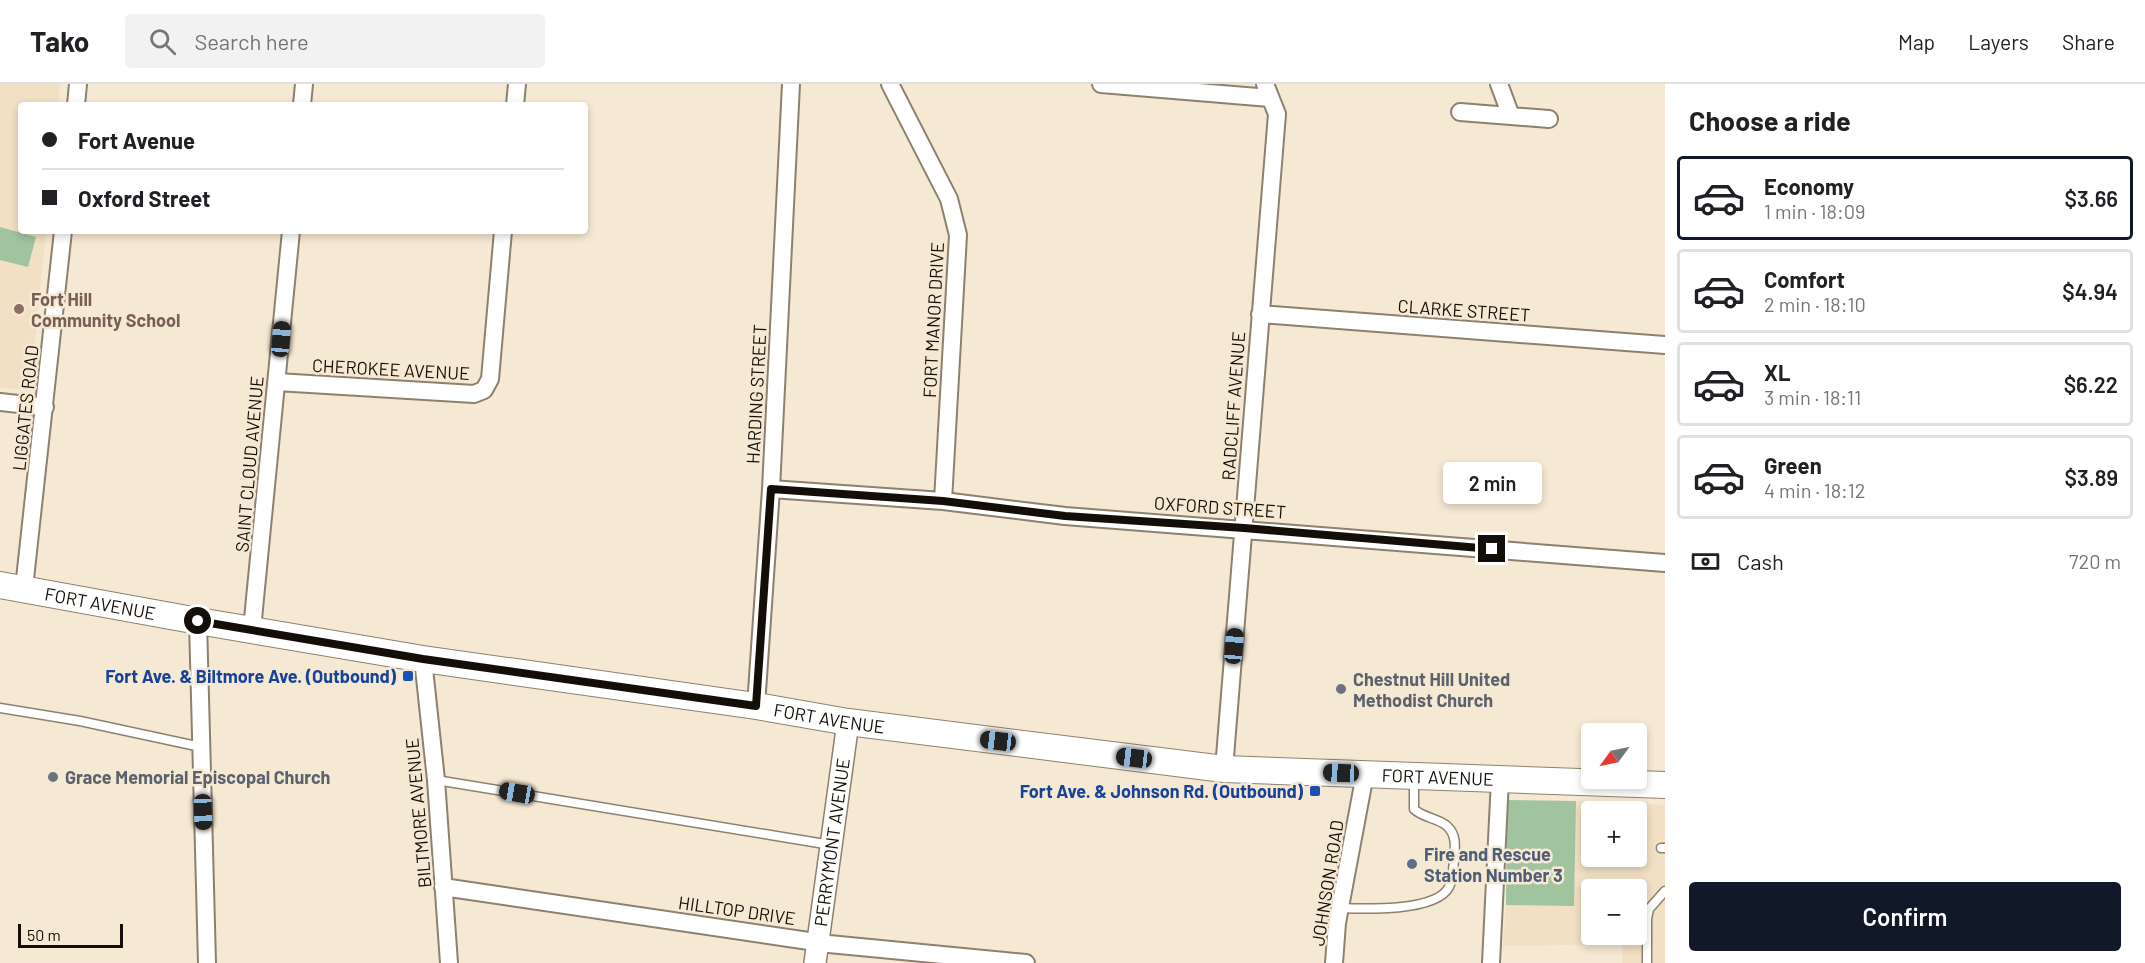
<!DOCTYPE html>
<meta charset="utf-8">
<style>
:root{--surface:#fff;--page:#f2f2f2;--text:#202124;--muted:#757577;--line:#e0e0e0;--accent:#111827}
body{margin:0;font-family:Barlow,sans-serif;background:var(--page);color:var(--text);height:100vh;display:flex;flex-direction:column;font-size:22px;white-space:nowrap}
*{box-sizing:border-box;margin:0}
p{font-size:20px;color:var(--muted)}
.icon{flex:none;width:33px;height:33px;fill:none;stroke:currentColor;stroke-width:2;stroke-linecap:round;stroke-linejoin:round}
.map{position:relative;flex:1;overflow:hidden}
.side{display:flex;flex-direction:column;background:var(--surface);width:480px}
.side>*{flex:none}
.top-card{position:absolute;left:18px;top:18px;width:570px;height:132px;border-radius:6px;box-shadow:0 3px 9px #0003;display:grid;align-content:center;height:132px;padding:0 24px;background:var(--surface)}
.needle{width:39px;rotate:237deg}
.tools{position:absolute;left:1581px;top:639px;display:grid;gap:12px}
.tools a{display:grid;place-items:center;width:66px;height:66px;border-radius:6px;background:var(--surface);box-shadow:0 3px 9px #0003;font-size:30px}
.scale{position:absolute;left:18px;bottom:15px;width:105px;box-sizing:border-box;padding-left:6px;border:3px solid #130e07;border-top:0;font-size:16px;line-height:21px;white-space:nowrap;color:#130e07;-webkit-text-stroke:4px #f6e9d4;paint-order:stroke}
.end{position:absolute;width:27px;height:27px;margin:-14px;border:8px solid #130e07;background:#fff;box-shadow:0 0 0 3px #fff}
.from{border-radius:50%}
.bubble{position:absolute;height:42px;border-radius:6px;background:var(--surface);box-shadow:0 3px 9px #0003;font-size:20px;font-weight:600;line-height:42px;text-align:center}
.car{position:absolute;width:18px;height:36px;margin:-18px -9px;border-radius:8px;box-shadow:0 0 4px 2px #0007;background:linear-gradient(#222 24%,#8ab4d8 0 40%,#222 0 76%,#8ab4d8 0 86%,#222 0)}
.top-card b{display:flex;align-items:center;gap:21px;height:57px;font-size:22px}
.top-card b+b{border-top:2px solid var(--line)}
.top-card i{width:15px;height:15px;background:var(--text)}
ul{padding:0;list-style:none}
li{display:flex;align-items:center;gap:18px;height:84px;margin:0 12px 9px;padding:0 12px;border:3px solid var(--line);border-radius:6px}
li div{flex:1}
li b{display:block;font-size:22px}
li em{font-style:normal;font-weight:600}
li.current{border-color:var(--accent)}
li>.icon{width:54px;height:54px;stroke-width:1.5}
h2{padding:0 24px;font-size:27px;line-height:72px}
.pay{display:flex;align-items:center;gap:15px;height:66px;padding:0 24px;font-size:22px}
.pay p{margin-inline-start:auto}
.action{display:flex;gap:12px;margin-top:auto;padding:12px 24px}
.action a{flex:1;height:69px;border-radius:6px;background:var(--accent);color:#fff;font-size:24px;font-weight:600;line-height:69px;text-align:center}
header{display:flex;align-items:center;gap:36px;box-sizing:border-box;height:84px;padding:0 30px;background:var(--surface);border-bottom:2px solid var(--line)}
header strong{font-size:28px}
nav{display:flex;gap:33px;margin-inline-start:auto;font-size:21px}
.search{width:420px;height:54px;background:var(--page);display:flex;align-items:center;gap:15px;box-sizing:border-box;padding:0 21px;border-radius:6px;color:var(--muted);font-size:22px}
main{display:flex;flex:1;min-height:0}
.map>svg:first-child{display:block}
</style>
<header>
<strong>Tako</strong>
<div class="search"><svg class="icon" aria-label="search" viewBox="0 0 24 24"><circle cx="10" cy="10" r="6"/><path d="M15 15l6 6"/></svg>Search here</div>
<nav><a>Map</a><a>Layers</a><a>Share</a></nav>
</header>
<main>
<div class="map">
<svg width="1665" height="879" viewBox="0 0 1665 879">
<rect width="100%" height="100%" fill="#f6e9d4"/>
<path fill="#f1e0c4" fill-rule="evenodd" d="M0,0H60L58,21H21V147H46L30,307L0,303Z
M1576,717L1665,721V879H1622V860L1503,862L1506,821L1574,822ZM1592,728H1636V772H1592ZM1592,806H1636V850H1592Z"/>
<path fill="#a1c39e" d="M0,143L36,153L28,183L0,176Z
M1507,716L1576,717L1574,822L1506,821Z"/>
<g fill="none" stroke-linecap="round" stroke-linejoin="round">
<g stroke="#8c816e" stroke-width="11">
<path id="service" d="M0,624L80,637L201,663
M436,696L831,761
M1661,764H1665
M1340,824C1364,825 1436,828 1449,803C1453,795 1453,785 1454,776C1455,764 1457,751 1447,742C1438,734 1423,734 1414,725V694
M1647,879V835L1649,825L1665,807"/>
</g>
<g stroke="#8c816e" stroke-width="20">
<path id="minor" d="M890,0L949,115L958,151L943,417
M1101,0L1270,14
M1499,0L1511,32
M76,21L78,0
M302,21L304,0
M515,21L517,0
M1460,28L1549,35
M1260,230L1665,261
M277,298L474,310L484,306L490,295L503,147
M0,318L45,323
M771,405L943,417L1065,432L1665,479
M24,504L63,147
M198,537L207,879
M252,545L291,147
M423,575L436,696L449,879
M756,622L771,405L791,0
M1224,685L1277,30L1265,0
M443,803L829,860L1026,879
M1334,879L1337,839L1365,690
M1491,879L1500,695"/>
</g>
<g stroke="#8c816e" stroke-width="24">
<g id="tertiary">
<path id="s1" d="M815,879L848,638"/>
</g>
</g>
<g stroke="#8c816e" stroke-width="28">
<g id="primary">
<path id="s2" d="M0,501L198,537L423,575L756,622L848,638L1224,685L1665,701"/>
</g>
</g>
<use href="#service" stroke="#fff" stroke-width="8"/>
<use href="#minor" stroke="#fff" stroke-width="16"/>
<use href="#tertiary" stroke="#fff" stroke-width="21"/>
<use href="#primary" stroke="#fff" stroke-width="26"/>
</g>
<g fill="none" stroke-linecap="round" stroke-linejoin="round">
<path stroke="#130e07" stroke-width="8" d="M198,537L423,575L756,622L771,405L943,417L1065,432L1244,444L1492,465"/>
</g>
<circle fill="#8d6e63" stroke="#f6e9d4" stroke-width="2" cx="19" cy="225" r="6"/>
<g fill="#1a4fb4" stroke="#f6e9d4" stroke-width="2">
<rect x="402" y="586" width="12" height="12" rx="3"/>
<rect x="1309" y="701" width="12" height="12" rx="3"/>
</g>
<g fill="#6b7280" stroke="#f6e9d4" stroke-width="2">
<circle cx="1341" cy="605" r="6"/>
<circle cx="53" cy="693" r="6"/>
</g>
<circle fill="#5c6f8a" stroke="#f6e9d4" stroke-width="2" cx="1412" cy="780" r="6"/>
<g text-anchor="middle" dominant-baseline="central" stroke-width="5" stroke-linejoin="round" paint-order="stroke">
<g font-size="18" font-weight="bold" fill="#785e54" stroke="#f6e9d4" text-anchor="start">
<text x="31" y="215">Fort Hill<tspan x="31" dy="21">Community School</tspan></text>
</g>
<g font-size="18" fill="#130e07" stroke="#f6e9d4">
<text transform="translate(1464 226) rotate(4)">CLARKE STREET</text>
<text transform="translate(933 236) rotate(-87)">FORT MANOR DRIVE</text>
<text transform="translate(391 285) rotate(3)">CHEROKEE AVENUE</text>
<text transform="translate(756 310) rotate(-87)">HARDING STREET</text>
<text transform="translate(1233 322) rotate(-86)">RADCLIFF AVENUE</text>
<text transform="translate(25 324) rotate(-84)">LIGGATES ROAD</text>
<text transform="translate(249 380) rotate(-85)">SAINT CLOUD AVENUE</text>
<text transform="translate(1220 423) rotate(4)">OXFORD STREET</text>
<text stroke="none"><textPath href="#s2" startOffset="102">FORT AVENUE</textPath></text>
<text stroke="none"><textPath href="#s2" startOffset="840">FORT AVENUE</textPath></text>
<text stroke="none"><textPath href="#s2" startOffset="1452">FORT AVENUE</textPath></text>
<text transform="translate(418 729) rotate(-95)">BILTMORE AVENUE</text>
<text stroke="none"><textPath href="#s1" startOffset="122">PERRYMONT AVENUE</textPath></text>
<text transform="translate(1327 799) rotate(-81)">JOHNSON ROAD</text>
<text transform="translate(737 826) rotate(8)">HILLTOP DRIVE</text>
</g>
<g font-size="18" font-weight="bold" fill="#164399" stroke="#f6e9d4" text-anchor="end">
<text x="396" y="592">Fort Ave. &amp; Biltmore Ave. (Outbound)</text>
<text x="1303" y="707">Fort Ave. &amp; Johnson Rd. (Outbound)</text>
</g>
<g font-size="18" font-weight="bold" fill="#5b616d" stroke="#f6e9d4" text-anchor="start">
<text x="1353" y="595">Chestnut Hill United<tspan x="1353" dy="21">Methodist Church</tspan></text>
<text x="65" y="693">Grace Memorial Episcopal Church</text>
</g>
<g font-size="18" font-weight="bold" fill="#4e5e75" stroke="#f6e9d4" text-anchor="start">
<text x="1424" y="770">Fire and Rescue<tspan x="1424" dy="21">Station Number 3</tspan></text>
</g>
</g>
</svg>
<div class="tools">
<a><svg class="needle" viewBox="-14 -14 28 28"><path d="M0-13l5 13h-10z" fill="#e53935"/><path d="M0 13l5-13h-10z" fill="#757577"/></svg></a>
<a>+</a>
<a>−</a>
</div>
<div class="scale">50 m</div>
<i class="end from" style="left:198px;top:537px"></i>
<i class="end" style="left:1492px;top:465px"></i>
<div class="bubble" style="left:1443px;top:378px;width:99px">2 min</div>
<i class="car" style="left:281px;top:255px;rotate:5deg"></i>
<i class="car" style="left:1234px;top:562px;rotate:5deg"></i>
<i class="car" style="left:998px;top:657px;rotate:277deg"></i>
<i class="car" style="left:1134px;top:674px;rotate:277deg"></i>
<i class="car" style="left:1341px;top:689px;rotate:272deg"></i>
<i class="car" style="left:517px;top:709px;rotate:280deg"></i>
<i class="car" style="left:203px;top:728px;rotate:178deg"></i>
<div class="top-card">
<b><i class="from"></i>Fort Avenue</b>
<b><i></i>Oxford Street</b>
</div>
</div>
<section class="side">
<h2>Choose a ride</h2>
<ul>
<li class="current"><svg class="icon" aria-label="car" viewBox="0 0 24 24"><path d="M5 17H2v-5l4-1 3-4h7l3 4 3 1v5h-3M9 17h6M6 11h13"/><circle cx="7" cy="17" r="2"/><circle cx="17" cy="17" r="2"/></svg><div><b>Economy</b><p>1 min · 18:09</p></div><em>$3.66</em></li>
<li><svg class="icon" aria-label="car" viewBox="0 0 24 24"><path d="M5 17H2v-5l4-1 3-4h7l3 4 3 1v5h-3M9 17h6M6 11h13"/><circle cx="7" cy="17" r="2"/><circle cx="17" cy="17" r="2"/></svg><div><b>Comfort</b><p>2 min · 18:10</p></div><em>$4.94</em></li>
<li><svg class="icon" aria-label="car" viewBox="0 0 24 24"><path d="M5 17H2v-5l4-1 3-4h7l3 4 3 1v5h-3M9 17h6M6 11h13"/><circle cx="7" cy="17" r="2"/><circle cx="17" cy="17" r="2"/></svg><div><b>XL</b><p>3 min · 18:11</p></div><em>$6.22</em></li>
<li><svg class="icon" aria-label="car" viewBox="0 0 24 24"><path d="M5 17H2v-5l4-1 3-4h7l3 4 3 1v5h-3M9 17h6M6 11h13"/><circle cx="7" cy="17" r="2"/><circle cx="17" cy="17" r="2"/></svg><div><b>Green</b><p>4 min · 18:12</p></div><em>$3.89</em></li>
</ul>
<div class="pay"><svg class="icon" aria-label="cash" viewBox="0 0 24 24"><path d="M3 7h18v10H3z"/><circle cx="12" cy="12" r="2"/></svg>Cash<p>720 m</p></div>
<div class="action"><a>Confirm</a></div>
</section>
</main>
